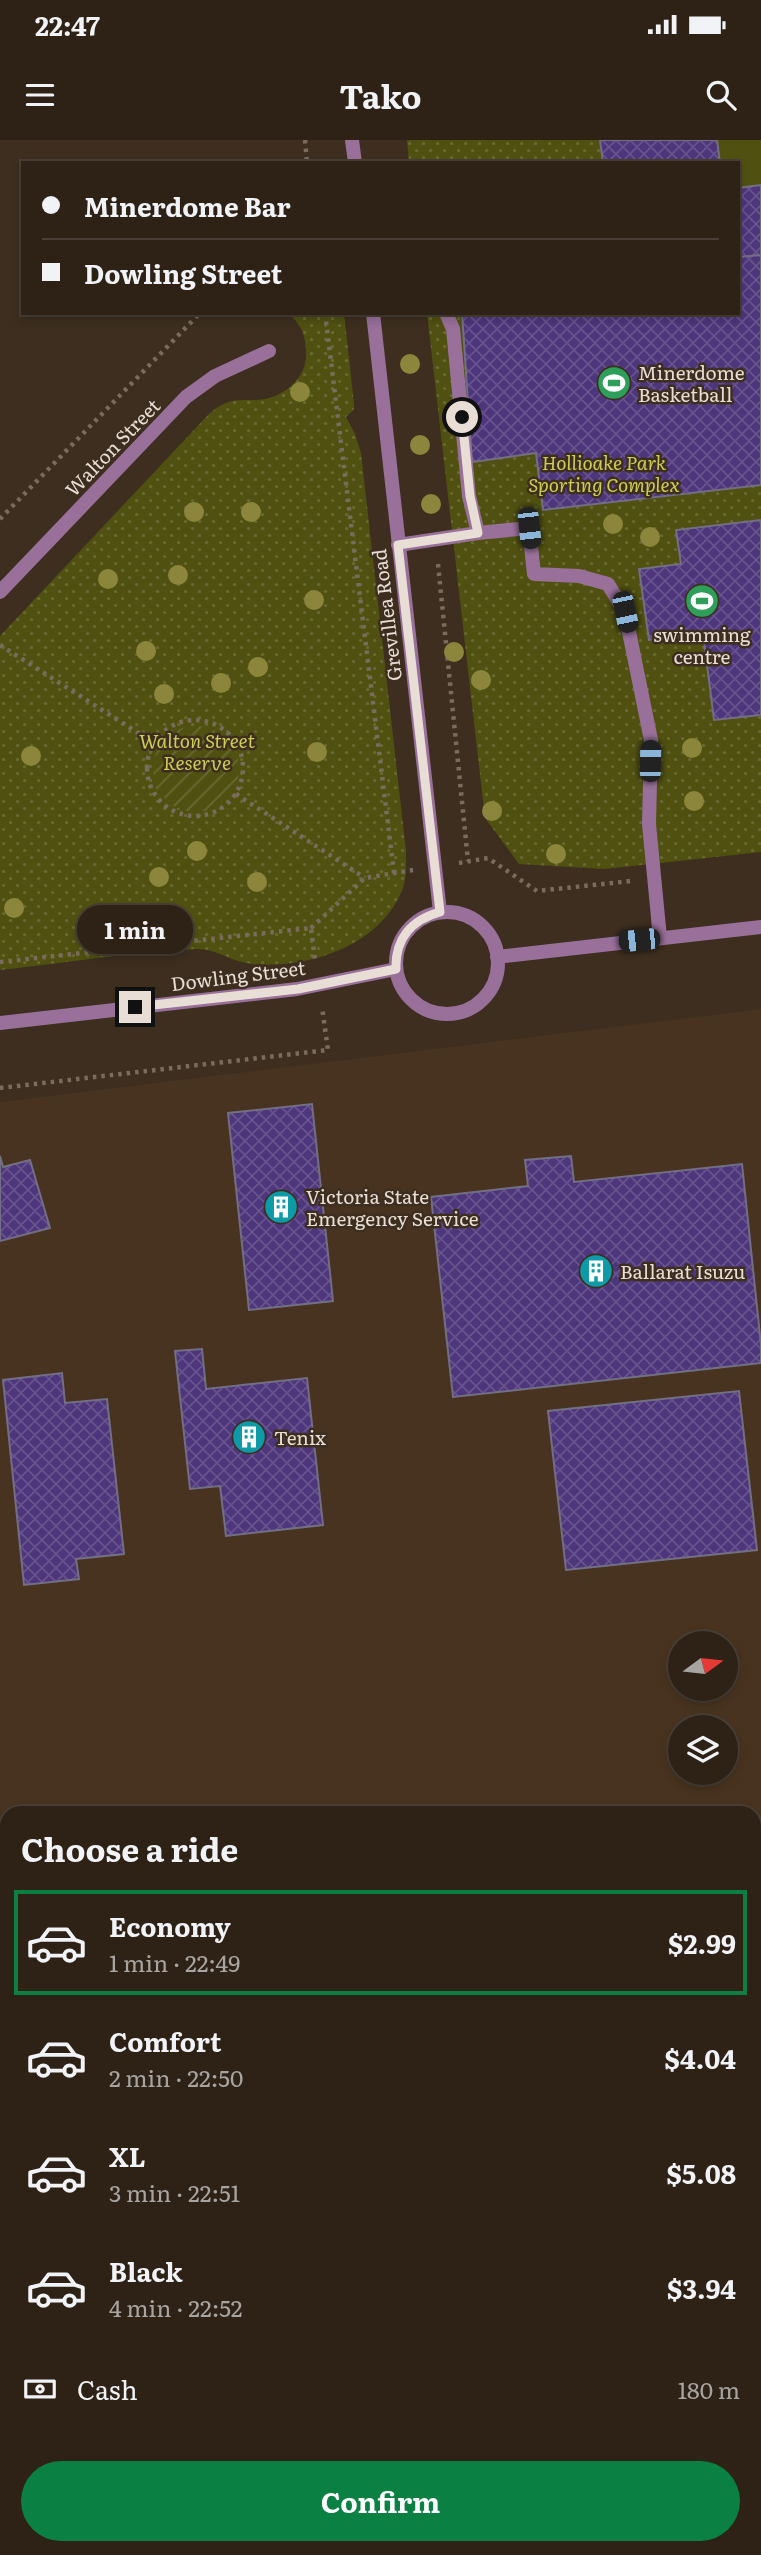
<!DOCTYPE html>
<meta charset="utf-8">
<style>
:root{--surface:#2e2217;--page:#362a20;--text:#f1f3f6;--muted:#a7a4a1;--line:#493f36;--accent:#0b8043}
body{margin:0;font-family:Literata,serif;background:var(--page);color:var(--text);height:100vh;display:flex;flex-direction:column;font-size:26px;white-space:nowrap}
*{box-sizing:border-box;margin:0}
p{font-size:23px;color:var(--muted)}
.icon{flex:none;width:38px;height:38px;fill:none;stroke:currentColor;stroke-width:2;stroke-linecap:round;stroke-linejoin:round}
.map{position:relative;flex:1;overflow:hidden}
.panel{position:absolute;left:0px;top:1666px;width:761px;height:749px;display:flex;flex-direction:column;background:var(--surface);border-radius:21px 21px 0 0;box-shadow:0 4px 10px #0003,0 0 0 2px var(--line)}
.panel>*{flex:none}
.hud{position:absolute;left:21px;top:21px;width:719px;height:154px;border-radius:0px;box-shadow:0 4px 10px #0003,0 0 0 2px var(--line);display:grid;align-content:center;height:154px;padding:0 21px;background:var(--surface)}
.needle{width:46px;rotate:75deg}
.tools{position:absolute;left:668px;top:1491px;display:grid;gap:14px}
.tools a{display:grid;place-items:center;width:70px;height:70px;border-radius:50%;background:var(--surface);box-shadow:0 4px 10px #0003,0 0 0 2px var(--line);font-size:35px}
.end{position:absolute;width:32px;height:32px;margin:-16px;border:9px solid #e8ded5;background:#111;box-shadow:0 0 0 4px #111}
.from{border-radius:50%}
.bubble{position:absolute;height:49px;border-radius:24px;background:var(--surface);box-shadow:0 4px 10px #0003,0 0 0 2px var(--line);font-size:23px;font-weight:700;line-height:49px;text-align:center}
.car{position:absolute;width:21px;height:42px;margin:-21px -10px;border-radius:9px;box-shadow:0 0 5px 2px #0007;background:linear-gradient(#222 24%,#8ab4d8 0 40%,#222 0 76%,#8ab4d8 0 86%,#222 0)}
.hud b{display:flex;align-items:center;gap:24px;height:66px;font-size:26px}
.hud b+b{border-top:2px solid var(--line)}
.hud i{width:18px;height:18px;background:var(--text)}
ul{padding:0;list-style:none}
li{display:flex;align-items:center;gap:21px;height:105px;margin:0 14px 10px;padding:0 7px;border:4px solid transparent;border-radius:0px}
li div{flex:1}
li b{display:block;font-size:26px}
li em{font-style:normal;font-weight:700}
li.current{border-color:var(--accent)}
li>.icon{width:63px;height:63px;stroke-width:1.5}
h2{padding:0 21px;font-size:32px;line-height:84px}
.pay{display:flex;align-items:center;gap:18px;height:77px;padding:0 21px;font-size:26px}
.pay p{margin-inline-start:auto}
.cta{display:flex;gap:14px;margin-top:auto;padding:14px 21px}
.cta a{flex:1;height:80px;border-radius:42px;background:var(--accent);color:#fff;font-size:28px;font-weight:700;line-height:80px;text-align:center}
.status{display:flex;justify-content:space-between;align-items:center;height:49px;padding:0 35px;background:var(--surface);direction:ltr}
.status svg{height:19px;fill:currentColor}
header{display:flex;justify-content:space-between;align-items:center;height:91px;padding:0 21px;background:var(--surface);font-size:32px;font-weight:700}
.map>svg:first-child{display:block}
</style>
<div class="status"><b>22:47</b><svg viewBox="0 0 49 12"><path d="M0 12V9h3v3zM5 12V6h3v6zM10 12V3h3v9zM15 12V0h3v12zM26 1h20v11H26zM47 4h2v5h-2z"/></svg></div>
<header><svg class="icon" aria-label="menu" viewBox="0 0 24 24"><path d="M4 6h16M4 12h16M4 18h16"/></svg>Tako<svg class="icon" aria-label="search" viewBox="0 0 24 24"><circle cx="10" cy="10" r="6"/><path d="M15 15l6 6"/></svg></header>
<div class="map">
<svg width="761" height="2415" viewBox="0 0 761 2415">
<defs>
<pattern id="park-dots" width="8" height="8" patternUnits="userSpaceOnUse" patternTransform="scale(1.75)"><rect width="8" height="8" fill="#505111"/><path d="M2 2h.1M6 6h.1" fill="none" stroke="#696a33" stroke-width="1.8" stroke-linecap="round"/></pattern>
<pattern id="garden-furrows" width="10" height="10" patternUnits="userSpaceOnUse" patternTransform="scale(1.75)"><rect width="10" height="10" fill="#505111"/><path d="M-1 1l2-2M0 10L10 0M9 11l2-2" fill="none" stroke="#696a33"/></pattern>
<pattern id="building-cross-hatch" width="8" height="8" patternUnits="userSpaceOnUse" patternTransform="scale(1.75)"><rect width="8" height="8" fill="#4d367b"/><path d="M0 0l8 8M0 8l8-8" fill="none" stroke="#67538d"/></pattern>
</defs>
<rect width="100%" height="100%" fill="#3d2e1f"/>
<path fill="#47331f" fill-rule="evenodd" d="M761,869V2179L754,2180V1673H7V1740L0,1677V962ZM681,1503H726V1549H681ZM681,1587H726V1633H681Z
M754,2348L761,2415H82L81,2408H754Z"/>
<path fill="url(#park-dots)" d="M407,0H761V712L605,729L519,724L485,678L427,173H738V23H409Z
M287,173H344L354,264V269L346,277L355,294L361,313L406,711C406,723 407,736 403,748C381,806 308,829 252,824C232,822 215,808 196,809C131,812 65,823 0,830V496L209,274C216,268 223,263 232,261C243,259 254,261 265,259C287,255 309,235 306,210C305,194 301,183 287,173Z
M0,1677L7,1740V2408H81L82,2415H0Z"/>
<path fill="url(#garden-furrows)" d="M153 629a43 43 0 1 1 86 0a43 43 0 1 1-86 0Z"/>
<path fill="#505111" d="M600,0H761V115L739,117L738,23H603Z"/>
<path fill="#0d595f" d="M0,2320L7,2408H10L11,2415H0Z"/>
<path fill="url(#building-cross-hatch)" stroke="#736e84" stroke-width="2" d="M600,0H717L720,23H603Z
M761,45V115L738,117V48Z
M761,115V345L543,370L536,313L472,322L462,173H738V117Z
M761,380V575L714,580L703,493L649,500L639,429L681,424L676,390Z
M312,964L333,1161L249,1170L228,973Z
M0,1016L3,1027L30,1020L50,1088L0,1101Z
M571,1016L574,1042L742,1024L761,1205V1223L453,1257L431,1057L528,1046L525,1020Z
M202,1209L206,1249L307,1238L323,1385L226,1396L220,1346L190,1349L175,1211Z
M62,1233L65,1263L107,1259L124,1414L76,1419L79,1439L24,1445L3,1240Z
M739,1251L757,1410L566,1430L548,1271Z
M761,1926V2086L754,2087V1927Z"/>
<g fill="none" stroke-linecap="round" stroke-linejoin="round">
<path stroke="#796c5f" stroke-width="4.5" stroke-dasharray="3.5 5" stroke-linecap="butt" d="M305,0L307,23
M325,173L394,733
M0,379L200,173
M438,424L468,721
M0,505L154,603
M147 628a48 48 0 1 1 96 0a48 48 0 1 1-96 0Z
M236,654L365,738
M459,723L488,718L537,751L631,741
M311,788L365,738L413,730
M0,822L311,788L315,820
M0,948L328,910L322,867
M0,1840L7,1908
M58,2408L59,2415"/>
<path stroke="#98709a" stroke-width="14" d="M446,173L453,189L469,356L478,393L529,388L534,434L579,436L608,444L625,472L651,600L649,684L660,798
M398,405L478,393"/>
<path stroke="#98709a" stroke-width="14" d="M0,452L186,257L215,236L269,211
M754,2237H761"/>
<path stroke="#98709a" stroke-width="14" d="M352,0L355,23
M373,173L440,772
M396 823a51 51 0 1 1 102 0a51 51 0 1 1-102 0Z
M497,817L761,787
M0,883L297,849L396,829"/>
</g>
<g fill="#8b863c">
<circle cx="410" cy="224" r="10"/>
<circle cx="300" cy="252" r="10"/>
<circle cx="420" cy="305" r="10"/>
<circle cx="431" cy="364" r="10"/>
<circle cx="194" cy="372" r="10"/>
<circle cx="251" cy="372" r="10"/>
<circle cx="613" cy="384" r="10"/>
<circle cx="650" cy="397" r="10"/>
<circle cx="178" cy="435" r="10"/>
<circle cx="108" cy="439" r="10"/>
<circle cx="314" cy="460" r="10"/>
<circle cx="146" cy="511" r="10"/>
<circle cx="454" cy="512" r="10"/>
<circle cx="258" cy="527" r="10"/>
<circle cx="481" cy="540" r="10"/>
<circle cx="221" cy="543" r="10"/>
<circle cx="164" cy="554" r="10"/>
<circle cx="692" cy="608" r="10"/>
<circle cx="317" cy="612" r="10"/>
<circle cx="31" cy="616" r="10"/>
<circle cx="694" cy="661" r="10"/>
<circle cx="492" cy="671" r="10"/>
<circle cx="197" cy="711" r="10"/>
<circle cx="556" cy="714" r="10"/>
<circle cx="159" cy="737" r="10"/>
<circle cx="257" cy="742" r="10"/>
<circle cx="14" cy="768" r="10"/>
</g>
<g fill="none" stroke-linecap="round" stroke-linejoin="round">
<path stroke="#e8ded5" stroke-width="9" d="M135,867L298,849L396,829C395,799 411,780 440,772L398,405L478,393L470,356L462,277"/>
</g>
<defs>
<g id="stadium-disc" transform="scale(1.75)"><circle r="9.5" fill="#2e9e5b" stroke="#3d2e1f"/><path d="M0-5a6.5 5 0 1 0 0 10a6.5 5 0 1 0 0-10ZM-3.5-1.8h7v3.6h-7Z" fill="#fff"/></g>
<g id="building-disc" transform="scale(1.75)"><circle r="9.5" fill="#0f9aa8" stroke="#3d2e1f"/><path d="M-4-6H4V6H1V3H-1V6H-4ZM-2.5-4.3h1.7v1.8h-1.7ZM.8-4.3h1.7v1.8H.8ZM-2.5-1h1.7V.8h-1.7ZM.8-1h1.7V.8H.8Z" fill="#fff"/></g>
</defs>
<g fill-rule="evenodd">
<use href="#stadium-disc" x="614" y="243"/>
<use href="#stadium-disc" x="702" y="461"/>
<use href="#building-disc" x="281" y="1067"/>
<use href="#building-disc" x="596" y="1131"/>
<use href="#building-disc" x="249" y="1297"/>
</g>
<g text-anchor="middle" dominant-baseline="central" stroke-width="5" stroke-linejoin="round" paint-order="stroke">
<g font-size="19" fill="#e8ded5" stroke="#3d2e1f" text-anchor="start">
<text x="638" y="232">Minerdome<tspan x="638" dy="22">Basketball</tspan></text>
<text x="702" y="494" text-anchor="middle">swimming<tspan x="702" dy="22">centre</tspan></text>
<text x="306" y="1056">Victoria State<tspan x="306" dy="22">Emergency Service</tspan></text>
<text x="620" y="1131">Ballarat Isuzu</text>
<text x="274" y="1297">Tenix</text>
</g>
<g font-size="19" fill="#e8ded5" stroke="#3d2e1f">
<text transform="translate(112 307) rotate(-46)">Walton Street</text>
<text transform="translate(386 475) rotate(-97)">Grevillea Road</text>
<text transform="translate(238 835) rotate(-7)">Dowling Street</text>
</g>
<g font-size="19" font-style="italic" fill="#cbce53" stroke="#3d2e1f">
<text x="604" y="322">Hollioake Park<tspan x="604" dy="22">Sporting Complex</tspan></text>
<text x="197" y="600">Walton Street<tspan x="197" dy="22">Reserve</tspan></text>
</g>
</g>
</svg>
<div class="tools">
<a><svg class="needle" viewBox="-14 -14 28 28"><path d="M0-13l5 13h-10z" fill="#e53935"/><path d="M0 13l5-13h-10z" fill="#a7a4a1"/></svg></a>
<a><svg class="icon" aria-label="layers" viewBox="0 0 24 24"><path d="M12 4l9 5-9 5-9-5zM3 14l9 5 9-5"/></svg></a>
</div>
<i class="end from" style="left:462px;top:277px"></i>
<i class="end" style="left:135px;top:867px"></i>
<div class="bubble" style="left:77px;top:765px;width:116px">1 min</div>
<i class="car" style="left:529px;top:388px;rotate:174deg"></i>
<i class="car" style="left:625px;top:472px;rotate:168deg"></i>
<i class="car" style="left:650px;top:621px;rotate:1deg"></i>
<i class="car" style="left:639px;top:800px;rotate:264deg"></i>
<div class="hud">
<b><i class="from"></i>Minerdome Bar</b>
<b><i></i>Dowling Street</b>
</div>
<section class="panel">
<h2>Choose a ride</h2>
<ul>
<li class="current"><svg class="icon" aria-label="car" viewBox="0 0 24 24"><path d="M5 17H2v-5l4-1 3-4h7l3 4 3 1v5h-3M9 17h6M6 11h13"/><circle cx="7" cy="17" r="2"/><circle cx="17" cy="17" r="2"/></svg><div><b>Economy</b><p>1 min · 22:49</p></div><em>$2.99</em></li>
<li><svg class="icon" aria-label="car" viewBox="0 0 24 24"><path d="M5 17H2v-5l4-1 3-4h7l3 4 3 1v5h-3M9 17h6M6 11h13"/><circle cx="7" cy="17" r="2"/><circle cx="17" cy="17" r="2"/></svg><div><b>Comfort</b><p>2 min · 22:50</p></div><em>$4.04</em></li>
<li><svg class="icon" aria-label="car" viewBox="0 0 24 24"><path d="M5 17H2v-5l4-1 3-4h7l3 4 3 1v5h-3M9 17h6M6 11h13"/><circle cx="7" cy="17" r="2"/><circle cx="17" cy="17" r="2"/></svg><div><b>XL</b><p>3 min · 22:51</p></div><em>$5.08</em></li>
<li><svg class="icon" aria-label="car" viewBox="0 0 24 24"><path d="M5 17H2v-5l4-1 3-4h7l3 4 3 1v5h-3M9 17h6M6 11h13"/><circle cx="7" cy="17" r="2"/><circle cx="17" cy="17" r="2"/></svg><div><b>Black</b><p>4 min · 22:52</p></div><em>$3.94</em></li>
</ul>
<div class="pay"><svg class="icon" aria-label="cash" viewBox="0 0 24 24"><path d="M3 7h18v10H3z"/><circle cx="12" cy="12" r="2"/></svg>Cash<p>180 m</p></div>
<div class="cta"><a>Confirm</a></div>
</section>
</div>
